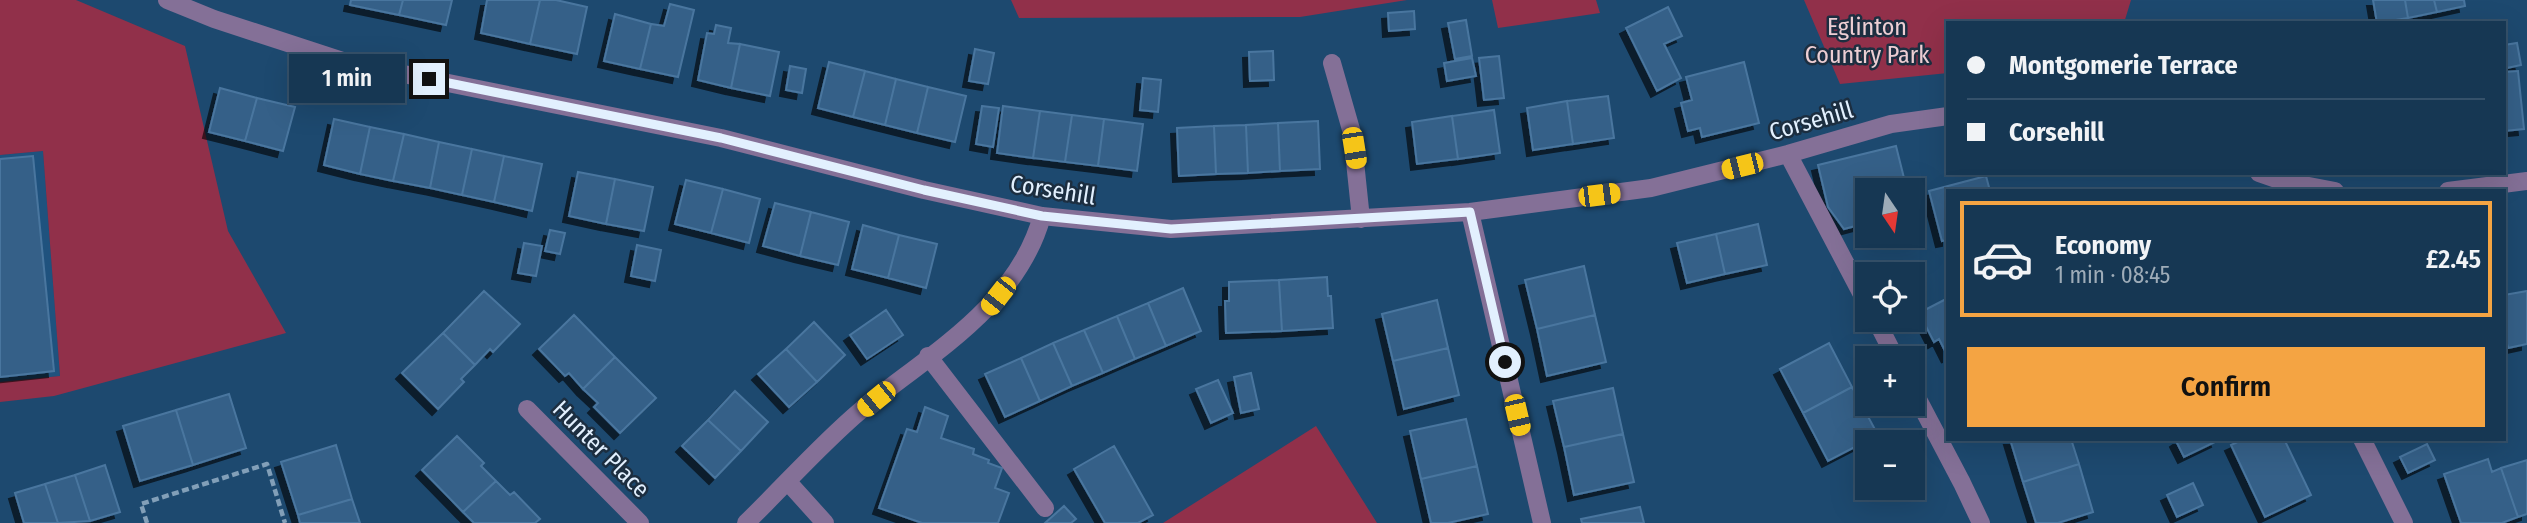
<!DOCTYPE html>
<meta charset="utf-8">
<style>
:root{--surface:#163753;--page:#1f3f5a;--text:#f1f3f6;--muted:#9eacb8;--line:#35516a;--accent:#f4a443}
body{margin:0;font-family:"Fira Sans Condensed",sans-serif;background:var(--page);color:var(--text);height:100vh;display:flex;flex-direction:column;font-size:26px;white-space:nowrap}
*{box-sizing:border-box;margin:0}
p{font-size:23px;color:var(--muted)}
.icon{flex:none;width:38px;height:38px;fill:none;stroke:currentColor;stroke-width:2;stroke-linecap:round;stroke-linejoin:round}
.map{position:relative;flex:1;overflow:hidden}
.drawer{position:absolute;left:1946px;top:189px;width:560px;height:252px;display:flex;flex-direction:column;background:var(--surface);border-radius:0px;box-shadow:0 7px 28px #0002,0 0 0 2px var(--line)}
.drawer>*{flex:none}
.top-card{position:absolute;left:1946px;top:21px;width:560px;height:154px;border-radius:0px;box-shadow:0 7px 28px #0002,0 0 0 2px var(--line);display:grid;align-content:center;height:154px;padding:0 21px;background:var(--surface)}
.needle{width:46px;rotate:167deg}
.controls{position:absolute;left:1855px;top:178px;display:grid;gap:14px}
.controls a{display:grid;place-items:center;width:70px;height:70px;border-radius:0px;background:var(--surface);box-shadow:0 7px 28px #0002,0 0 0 2px var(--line);font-size:35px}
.end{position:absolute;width:32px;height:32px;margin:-16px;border:9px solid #e2f0fe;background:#111;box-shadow:0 0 0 4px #111}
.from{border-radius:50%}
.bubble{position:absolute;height:49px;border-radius:0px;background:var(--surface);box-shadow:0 7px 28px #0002,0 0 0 2px var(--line);font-size:23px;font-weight:600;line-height:49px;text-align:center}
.car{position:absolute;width:21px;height:42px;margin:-21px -10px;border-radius:9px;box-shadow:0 0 5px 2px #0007;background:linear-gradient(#f5c518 24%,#345 0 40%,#f5c518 0 76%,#345 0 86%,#f5c518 0)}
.top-card b{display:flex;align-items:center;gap:24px;height:66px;font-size:26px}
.top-card b+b{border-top:2px solid var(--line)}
.top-card i{width:18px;height:18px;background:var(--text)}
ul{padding:12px 0 0;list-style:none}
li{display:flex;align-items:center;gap:21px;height:116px;margin:0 14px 10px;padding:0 7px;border:4px solid var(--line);border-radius:0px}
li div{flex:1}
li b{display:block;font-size:26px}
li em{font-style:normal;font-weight:600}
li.selected{border-color:var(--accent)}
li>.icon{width:63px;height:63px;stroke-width:1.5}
.action{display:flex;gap:14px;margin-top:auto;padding:14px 21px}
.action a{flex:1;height:80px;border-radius:0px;background:var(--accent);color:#111;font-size:28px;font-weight:600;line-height:80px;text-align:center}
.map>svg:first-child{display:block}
</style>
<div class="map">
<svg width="2527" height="523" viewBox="0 0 2527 523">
<defs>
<filter id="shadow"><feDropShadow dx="-6" dy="6" stdDeviation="0" flood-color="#0009"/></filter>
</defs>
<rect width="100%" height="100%" fill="#1d496f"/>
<path fill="#1f527e" d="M43,151L60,376L0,382V155Z"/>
<path fill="#91304a" d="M0,0H76L185,46L228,231L286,333L54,396L0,402V382L60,376L43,151L0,155Z
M1011,0H1407L1300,17L1019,18Z
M1492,0H1596L1600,13L1498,28Z
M1804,0H2131L2124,23H1948V73L1840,84Z
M1316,426L1377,523H1163Z"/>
<path fill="#356188" stroke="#4a769f" stroke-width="2" filter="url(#shadow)" d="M351,0H403L399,15L350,5Z
M403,0H452L446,25L399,15Z
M487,0H540L530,44L481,33Z
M540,0H556L587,7L577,54L530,44Z
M2373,0H2405L2408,18L2377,23Z
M2405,0H2434L2437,12L2408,18Z
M2434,0H2464L2465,6L2437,12Z
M670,4L694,10L678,77L640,69L651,24L664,26Z
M1668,7L1682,36L1664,44L1681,78L1657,91L1626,28Z
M1414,11L1415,29L1389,31L1388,13Z
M615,14L651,24L640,69L604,61Z
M1466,20L1472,56L1455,59L1448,23Z
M716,25L731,28L728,43L740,44L731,88L698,80L707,33L714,34Z
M2517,43L2521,65L2507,68L2504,45Z
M740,44L779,52L770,96L731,88Z
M975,49L994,53L988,84L969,81Z
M1273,51L1274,80L1250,81L1249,52Z
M1499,56L1504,98L1484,100L1479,58Z
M1472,58L1476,76L1447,81L1444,63Z
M829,62L865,71L853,117L818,108Z
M1744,62L1759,123L1702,137L1700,128L1688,131L1681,103L1692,100L1686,77Z
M790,66L806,69L802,93L786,90Z
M865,71L896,79L885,125L853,117Z
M2518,71L2524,129L2504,131V72Z
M1143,78L1161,80L1158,112L1140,110Z
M896,79L928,87L917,133L885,125Z
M928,87L966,96L955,142L917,133Z
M220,88L257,98L245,141L209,132Z
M1608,96L1614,138L1573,144L1567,101Z
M257,98L295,107L283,151L245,141Z
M1567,101L1573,144L1533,150L1527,108Z
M982,106L999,108L993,147L976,144Z
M1003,106L1040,111L1033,158L997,153Z
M1494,110L1500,153L1458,159L1452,116Z
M1040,111L1072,115L1065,162L1033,158Z
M1072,115L1104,119L1098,166L1065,162Z
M1452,116L1458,159L1417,164L1412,122Z
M334,119L370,127L360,174L324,165Z
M1104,119L1143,124L1137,171L1098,166Z
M1318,121L1320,169L1280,171L1278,123Z
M1278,123L1280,171L1248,173L1246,125Z
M1246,125L1248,173L1216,174L1214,126Z
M1214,126L1216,174L1179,176L1177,128Z
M370,127L404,134L393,181L360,174Z
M404,134L439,142L430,188L393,181Z
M439,142L472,149L462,195L430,188Z
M1896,146L1905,182L1894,185L1895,191H1867V223L1844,229L1828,207L1818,165Z
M472,149L504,156L494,202L462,195Z
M33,156L54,371L0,377V159Z
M504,156L542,164L532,211L494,202Z
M578,172L615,179L606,224L569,216Z
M1986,176L1990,191H1948V240L1942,241L1929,191Z
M615,179L653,187L644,231L606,224Z
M686,180L723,189L711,233L675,224Z
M723,189L760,199L749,243L711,233Z
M775,203L811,212L800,256L763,246Z
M811,212L849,222L838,265L800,256Z
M1758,224L1767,265L1725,274L1716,234Z
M863,225L899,235L888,278L852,269Z
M550,230L565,233L560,254L545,251Z
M1716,234L1725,274L1687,283L1677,243Z
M899,235L937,244L926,288L888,278Z
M524,243L542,246L536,276L518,273Z
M637,245L661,250L655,281L631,276Z
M1584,266L1595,315L1537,329L1525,280Z
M1327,277L1328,296H1331L1333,328L1282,331L1279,280Z
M1279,280L1282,331L1226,333L1225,301H1229V282Z
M1183,288L1201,331L1166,346L1148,303Z
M484,291L520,324L493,352L490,349L475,365L443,333Z
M2527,291V344L2508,348L2504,331V295Z
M1948,298V357L1939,339L1934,342L1919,313Z
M1437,300L1448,348L1393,361L1382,314Z
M1148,303L1166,346L1135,359L1117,316Z
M886,310L903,335L867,359L850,335Z
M574,315L615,357L583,389L569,373L565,376L539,349Z
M1595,315L1606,362L1547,376L1537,329Z
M1117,316L1135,359L1103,373L1084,330Z
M814,322L845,355L817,382L786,349Z
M1084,330L1103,373L1072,386L1053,343Z
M443,333L475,365L461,379L464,382L438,409L402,373Z
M1053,343L1072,386L1040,401L1021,358Z
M1829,343L1852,387L1803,413L1780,369Z
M1448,348L1459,395L1404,409L1393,361Z
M786,349L817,382L789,407L758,374Z
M615,357L656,398L620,433L594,407L598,403L583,389Z
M1021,358L1040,401L1005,417L985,374Z
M1251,373L1259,409L1241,413L1234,377Z
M1218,380L1233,413L1211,423L1196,389Z
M1852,387L1878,435L1828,461L1803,413Z
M1613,388L1623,434L1564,447L1553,401Z
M735,391L768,422L741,451L708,420Z
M229,394L246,448L193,465L176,410Z
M925,407L948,416L941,438L974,449L973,454L989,460L988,463L1002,468L995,488L1009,493L998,523H922L879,508L907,429L917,432Z
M176,410L193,465L140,481L123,426Z
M1466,419L1477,466L1421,479L1410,431Z
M708,420L741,451L715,478L682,446Z
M1623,434L1634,482L1574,495L1564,447Z
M457,436L484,463L481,466L496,481L463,512L422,470Z
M2010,439H2071L2079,464L2023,482Z
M2179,439H2216L2217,441L2184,457L2176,441Z
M2244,439H2284L2311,495L2265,517L2231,445Z
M2427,444L2435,460L2408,473L2400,457Z
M336,445L352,499L298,515L281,462Z
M1114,446L1153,515L1138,523H1105L1074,469Z
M2488,459L2492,472L2501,468L2518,517L2502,523H2461L2444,474Z
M2527,460V514L2518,517L2501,468Z
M2079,464L2093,512L2058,523H2036L2023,482Z
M105,465L120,512L90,521L75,475Z
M1477,466L1488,514L1448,523H1431L1421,479Z
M75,475L90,521L58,523L45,484Z
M496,481L510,495L514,492L540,519L535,523H474L463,512Z
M2193,483L2203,505L2177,517L2167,495Z
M45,484L58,523H24L15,493Z
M352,499L360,523H300L298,515Z
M1064,506L1076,519L1071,523H1045Z
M1640,507L1644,523H1582L1581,519Z"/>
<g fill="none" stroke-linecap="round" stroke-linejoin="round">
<path stroke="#829fb8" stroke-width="4.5" stroke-dasharray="7 3.5" stroke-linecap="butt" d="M147,523L141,504L267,464L285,523"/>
<path stroke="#847097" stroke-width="18" d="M167,0L214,19L349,63L721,138L924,190L1042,216L1171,229L1470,212L1651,188L1788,154L1891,124L1948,116
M1332,63L1352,133L1361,219
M1788,154L1867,304
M2259,173L2282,181L2335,191
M2448,191L2527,181
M1470,212L1542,523
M1876,320L1896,359
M928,356L1045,508
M1913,390L1962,483L1981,523
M527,409L640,523
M2362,439L2404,523
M788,482L825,523
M746,523C784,486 820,445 860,411C928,355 1017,307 1042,216"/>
</g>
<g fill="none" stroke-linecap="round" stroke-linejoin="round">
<path stroke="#e2f0fe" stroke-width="9" d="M429,79L721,138L924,190L1042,216L1171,229L1470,212L1505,362"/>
</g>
<g text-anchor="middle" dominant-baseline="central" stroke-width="5" stroke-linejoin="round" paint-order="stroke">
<g font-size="24" fill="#edced3" stroke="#1c2e40">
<text x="1867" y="27">Eglinton<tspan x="1867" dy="28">Country Park</tspan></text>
</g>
<g font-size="24" fill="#e2f0fe" stroke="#1c2e40">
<text transform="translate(1811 121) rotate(-16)">Corsehill</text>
<text transform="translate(1053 190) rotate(9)">Corsehill</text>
<text transform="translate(601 449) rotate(45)">Hunter Place</text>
</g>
</g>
</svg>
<div class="controls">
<a><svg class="needle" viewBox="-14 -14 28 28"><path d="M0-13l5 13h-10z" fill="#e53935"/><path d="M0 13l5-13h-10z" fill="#9eacb8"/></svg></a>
<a><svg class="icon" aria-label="locate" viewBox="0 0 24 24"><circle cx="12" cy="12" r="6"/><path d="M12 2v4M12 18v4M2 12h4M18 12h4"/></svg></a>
<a>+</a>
<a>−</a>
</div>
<i class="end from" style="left:1505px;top:362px"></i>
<i class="end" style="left:429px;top:79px"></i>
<div class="bubble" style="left:289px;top:54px;width:116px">1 min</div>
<i class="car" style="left:1354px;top:148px;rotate:171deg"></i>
<i class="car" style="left:1742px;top:166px;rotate:256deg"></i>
<i class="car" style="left:1599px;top:195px;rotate:83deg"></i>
<i class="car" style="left:998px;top:296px;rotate:218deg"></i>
<i class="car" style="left:876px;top:399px;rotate:231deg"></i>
<i class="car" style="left:1517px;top:415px;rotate:167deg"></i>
<div class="top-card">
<b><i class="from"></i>Montgomerie Terrace</b>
<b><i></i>Corsehill</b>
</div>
<section class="drawer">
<ul>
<li class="selected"><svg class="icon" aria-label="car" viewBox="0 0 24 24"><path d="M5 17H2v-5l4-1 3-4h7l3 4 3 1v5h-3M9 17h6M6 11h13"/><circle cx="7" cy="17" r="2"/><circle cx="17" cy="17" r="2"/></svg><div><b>Economy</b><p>1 min · 08:45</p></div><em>£2.45</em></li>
</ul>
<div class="action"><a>Confirm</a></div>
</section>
</div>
